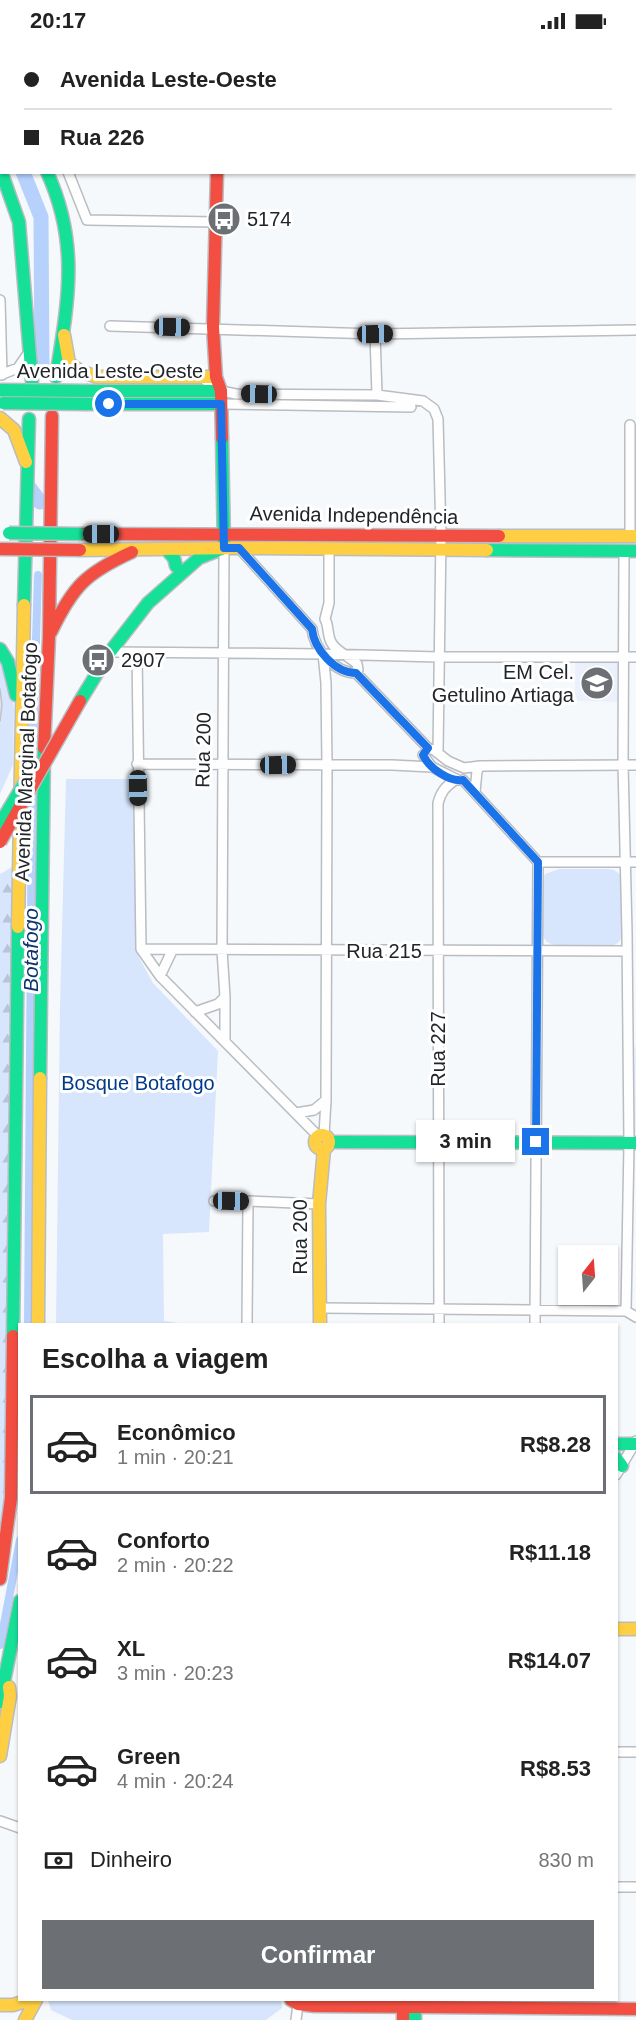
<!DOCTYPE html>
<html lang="pt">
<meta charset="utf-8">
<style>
:root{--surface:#fff;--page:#f6f6f6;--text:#222;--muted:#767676;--line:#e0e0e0;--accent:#6c6f74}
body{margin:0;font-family:Helvetica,sans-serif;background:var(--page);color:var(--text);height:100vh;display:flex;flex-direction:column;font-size:22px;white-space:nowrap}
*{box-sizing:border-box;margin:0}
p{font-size:20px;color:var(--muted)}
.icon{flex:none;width:33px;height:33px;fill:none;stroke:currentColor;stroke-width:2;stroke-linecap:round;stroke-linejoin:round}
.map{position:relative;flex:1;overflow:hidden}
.sheet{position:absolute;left:18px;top:1281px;width:600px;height:678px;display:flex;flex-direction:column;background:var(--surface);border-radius:0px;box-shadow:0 2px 4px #0004}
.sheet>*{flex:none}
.guide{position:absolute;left:0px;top:0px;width:636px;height:132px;box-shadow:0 2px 4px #0004;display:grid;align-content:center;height:132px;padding:0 24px;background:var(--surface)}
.needle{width:39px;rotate:17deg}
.tools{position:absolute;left:558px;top:1203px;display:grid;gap:12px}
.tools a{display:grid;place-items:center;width:60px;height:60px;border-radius:0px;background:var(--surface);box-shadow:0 2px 4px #0004;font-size:30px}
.end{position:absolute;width:27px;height:27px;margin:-14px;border:8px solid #1a73e8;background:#fff;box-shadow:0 0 0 3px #fff}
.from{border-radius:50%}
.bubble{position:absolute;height:42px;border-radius:0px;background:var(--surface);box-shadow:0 2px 4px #0004;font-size:20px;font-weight:700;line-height:42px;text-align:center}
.car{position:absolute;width:18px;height:36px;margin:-18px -9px;border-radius:8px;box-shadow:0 0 4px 2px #0007;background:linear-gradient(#222 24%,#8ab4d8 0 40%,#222 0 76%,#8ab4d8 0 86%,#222 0)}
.guide b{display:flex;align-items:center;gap:21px;height:57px;font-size:22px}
.guide b+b{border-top:2px solid var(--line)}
.guide i{width:15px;height:15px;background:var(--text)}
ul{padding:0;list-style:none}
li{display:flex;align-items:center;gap:18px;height:99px;margin:0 12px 9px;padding:0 12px;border:3px solid transparent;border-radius:0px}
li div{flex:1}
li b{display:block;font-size:22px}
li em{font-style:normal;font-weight:700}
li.current{border-color:var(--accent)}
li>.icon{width:54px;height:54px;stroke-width:1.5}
h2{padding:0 24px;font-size:27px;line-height:72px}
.pay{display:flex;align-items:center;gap:15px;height:66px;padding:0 24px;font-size:22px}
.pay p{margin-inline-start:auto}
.button{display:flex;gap:12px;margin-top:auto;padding:12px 24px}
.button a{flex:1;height:69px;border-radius:0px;background:var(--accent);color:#fff;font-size:24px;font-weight:700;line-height:69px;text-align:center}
.status{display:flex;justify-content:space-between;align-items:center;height:42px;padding:0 30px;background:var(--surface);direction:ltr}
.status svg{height:16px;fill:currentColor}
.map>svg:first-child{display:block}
</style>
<div class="status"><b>20:17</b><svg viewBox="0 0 49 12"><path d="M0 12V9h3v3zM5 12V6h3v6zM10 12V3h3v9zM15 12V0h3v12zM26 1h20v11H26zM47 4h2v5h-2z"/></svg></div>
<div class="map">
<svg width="636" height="1978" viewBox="0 0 636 1978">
<defs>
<pattern id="forest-firs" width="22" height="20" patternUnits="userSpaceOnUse" patternTransform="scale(1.5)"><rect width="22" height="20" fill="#d7e6fd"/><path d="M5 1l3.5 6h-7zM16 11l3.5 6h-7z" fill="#b8c5d9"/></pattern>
</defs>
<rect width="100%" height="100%" fill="#f6f9fc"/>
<path fill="#eaf1fc" d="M613,617L619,624V660L575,659V618Z
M632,1005H636V1091H632Z"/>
<path fill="url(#forest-firs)" d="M21,820L12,1368L0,1509V832Z"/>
<path fill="#d7e6fd" d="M313,0H492L493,1H312Z
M0,613L10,638L14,666L13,723L0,752Z
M66,737H135L136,910L153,941L218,1009L209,1190L163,1192L164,1279L185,1282H56L60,963Z
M559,827H608L614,828L621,833L623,891C621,899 619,901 612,904L555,903C546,901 544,898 542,889V839L545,832Z
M48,1958H281L282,1966L266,1978H72L51,1968Z"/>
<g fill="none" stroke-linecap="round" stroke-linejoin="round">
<path stroke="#b6d1fb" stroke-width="8" d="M32,727L38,533
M28,1282L32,746
M0,1603L20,1498"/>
<path stroke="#b6d1fb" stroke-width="15" d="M0,86L2,89
M23,130L41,175L42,328
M28,444L40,460"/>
<g stroke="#b9bcc0" stroke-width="12">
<path id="street" d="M6,0L7,2
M68,130L87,178L217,180
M0,258L2,333
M110,284L375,292L636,288
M375,292L377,353
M0,333L18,326L29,310
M201,335L221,349L236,352L377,353L423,359L434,367L438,377L441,493L438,710
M221,362L411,365
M630,383V494
M224,506L222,908L225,955V999
M239,506L312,587C314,607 335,631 356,631L428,706L434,708L448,719L464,726
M624,509L623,722L627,891L629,1101L626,1269
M325,577L329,561V507
M325,577C329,584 327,592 331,600C336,610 349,614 357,622L358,628L356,631
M110,610L323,612L439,615H636
M137,611L141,907L160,934L318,1094
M323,612L326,641L327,723L326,1058L324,1093
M423,713L432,725L458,738
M137,722L392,723L432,725
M464,726L480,724L636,723
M463,738L538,820
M475,750L477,729L480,724
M538,820H636
M141,907L627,909
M160,934L172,909
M195,970L218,962L225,955
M296,1071L314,1068L326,1058
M214,1159H248
M320,1266L626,1269L636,1275
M247,1282L248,1159L319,1162
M439,1282L438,761C441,750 445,745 455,738
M535,1282L538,820
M616,1433L636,1399
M616,1710H636
M0,1779L20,1786
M616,1845H636
M296,1978L298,1962"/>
</g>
<g stroke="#b9bcc0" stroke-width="15">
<path id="fast" d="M0,52L2,54
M0,126L19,180L32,339
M47,130C80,202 68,260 56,335
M88,349H221
M87,362H221
M167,508L174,516L176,524
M487,508L636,509
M24,563L29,377
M0,607L8,620L16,653
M80,659L110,610L148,561L199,516L224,506L222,396
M40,1036L44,706
M330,1100L636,1101
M13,1294L18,885
M616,1402H636
M616,1416L622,1424
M0,1660L20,1559
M410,1958L415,1966V1978"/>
</g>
<g stroke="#b9bcc0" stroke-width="15">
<path id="slow" d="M64,293L69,321L80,329L97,335H216
M0,376L14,388L26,420
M499,494H636
M80,508L239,506L487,508
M18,885L24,563
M315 1100a7 7 0 1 1 14 0a7 7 0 1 1-14 0Z
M38,1282L40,1036
M320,1282L319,1162L324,1107
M616,1587H636
M0,1714L10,1654L9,1645
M0,1963H13L29,1958
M25,1978L36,1958"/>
</g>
<g stroke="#b9bcc0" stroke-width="15">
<path id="jam" d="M218,0V2
M0,12L2,15
M217,130L213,285L216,335L221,349L222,396
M80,492L499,494
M51,590C73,544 86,531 132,510
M44,706L49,595L52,374
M0,1537L11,1456L13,1294
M291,1958L298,1962L314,1964L636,1967
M403,1958V1978"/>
</g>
<use href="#street" stroke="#fefeff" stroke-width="9"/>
<use href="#fast" stroke="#16e098" stroke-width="12"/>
<use href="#slow" stroke="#ffcf43" stroke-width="12"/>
<use href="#jam" stroke="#f24e42" stroke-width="12"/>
<path stroke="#c2c3c4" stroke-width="1.5" d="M0,647L2,663L0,679"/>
<g stroke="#b9bcc0" stroke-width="15" stroke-linecap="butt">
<path id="fast-bridge" d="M0,348L88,349
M3,361L87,362
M9,491L80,492
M0,782L35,723"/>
</g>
<g stroke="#b9bcc0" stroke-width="15" stroke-linecap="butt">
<path id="jam-bridge" d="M0,507L80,508
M0,800L80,659"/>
</g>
<use href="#fast-bridge" stroke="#16e098" stroke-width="12"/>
<use href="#jam-bridge" stroke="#f24e42" stroke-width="12"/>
</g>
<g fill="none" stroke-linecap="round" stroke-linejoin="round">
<path stroke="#1a73e8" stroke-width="8" d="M109,362H221L224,506H239L312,587C314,607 335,631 356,631L428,706L423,713C429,726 449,740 463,738L538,820L536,1100"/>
</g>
<defs>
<g id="bus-disc" transform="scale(1.725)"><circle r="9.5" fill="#6c6f74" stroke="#fff"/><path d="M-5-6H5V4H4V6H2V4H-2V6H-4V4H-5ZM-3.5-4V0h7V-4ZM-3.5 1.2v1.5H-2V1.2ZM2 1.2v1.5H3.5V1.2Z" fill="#fff"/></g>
<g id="school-disc" transform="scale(1.725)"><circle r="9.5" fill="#6c6f74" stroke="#fff"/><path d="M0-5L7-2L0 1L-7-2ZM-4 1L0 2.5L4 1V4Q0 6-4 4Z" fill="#fff"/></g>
</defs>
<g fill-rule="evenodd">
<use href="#bus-disc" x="224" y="177"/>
<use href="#bus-disc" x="98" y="618"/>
<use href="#school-disc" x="597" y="641"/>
</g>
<g text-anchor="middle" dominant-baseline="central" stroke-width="6" stroke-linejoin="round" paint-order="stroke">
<g font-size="20" fill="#21252a" stroke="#fff" text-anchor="start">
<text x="247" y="177">5174</text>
<text x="121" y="618">2907</text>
<text x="574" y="630" text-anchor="end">EM Cel.<tspan x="574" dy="23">Getulino Artiaga</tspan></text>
</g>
<g font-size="20" fill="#21252a" stroke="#fff">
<text x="110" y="329">Avenida Leste-Oeste</text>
<text transform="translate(354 473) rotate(1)">Avenida Independência</text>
<text transform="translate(203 708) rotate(-89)">Rua 200</text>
<text transform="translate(26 720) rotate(-88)">Avenida Marginal Botafogo</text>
<text x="384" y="909">Rua 215</text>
<text transform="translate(438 1007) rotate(-90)">Rua 227</text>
<text transform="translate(300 1195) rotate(-90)">Rua 200</text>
</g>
<g font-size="20" fill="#00398a" stroke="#fff">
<text x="138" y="1041">Bosque Botafogo</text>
</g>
<g font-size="21" font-style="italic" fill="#0b3471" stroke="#fff">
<text transform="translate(30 908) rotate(-90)">Botafogo</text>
</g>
</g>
</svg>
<div class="tools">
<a><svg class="needle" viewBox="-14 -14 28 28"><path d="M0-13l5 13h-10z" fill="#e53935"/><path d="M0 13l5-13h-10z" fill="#767676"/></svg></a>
</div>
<i class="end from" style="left:109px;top:362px"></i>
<i class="end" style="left:536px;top:1100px"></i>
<div class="bubble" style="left:416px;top:1078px;width:99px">3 min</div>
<i class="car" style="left:172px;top:285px;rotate:91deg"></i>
<i class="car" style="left:375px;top:292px;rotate:89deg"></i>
<i class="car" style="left:259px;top:352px;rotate:271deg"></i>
<i class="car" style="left:101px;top:492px;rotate:270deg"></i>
<i class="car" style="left:278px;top:723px;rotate:89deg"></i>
<i class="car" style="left:138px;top:746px;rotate:179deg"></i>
<i class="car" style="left:231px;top:1159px;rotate:91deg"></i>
<div class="guide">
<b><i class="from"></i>Avenida Leste-Oeste</b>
<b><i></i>Rua 226</b>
</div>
<section class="sheet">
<h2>Escolha a viagem</h2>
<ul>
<li class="current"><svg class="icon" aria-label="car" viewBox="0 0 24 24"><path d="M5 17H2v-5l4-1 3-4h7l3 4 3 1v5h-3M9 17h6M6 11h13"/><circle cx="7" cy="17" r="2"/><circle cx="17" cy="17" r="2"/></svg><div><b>Econômico</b><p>1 min · 20:21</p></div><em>R$8.28</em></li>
<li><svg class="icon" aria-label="car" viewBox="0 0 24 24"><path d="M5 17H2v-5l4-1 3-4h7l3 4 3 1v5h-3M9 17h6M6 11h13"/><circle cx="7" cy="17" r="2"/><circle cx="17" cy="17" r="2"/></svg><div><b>Conforto</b><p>2 min · 20:22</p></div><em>R$11.18</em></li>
<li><svg class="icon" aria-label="car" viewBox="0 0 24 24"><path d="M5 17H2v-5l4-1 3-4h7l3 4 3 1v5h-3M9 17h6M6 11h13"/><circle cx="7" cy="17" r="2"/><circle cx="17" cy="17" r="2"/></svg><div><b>XL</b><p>3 min · 20:23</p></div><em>R$14.07</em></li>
<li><svg class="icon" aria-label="car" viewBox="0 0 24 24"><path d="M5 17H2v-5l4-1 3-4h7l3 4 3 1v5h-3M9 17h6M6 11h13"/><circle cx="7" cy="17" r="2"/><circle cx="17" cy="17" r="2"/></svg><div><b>Green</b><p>4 min · 20:24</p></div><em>R$8.53</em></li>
</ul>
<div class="pay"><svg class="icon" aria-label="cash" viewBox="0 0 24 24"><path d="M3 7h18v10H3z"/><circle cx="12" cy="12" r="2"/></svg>Dinheiro<p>830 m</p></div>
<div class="button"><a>Confirmar</a></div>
</section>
</div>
